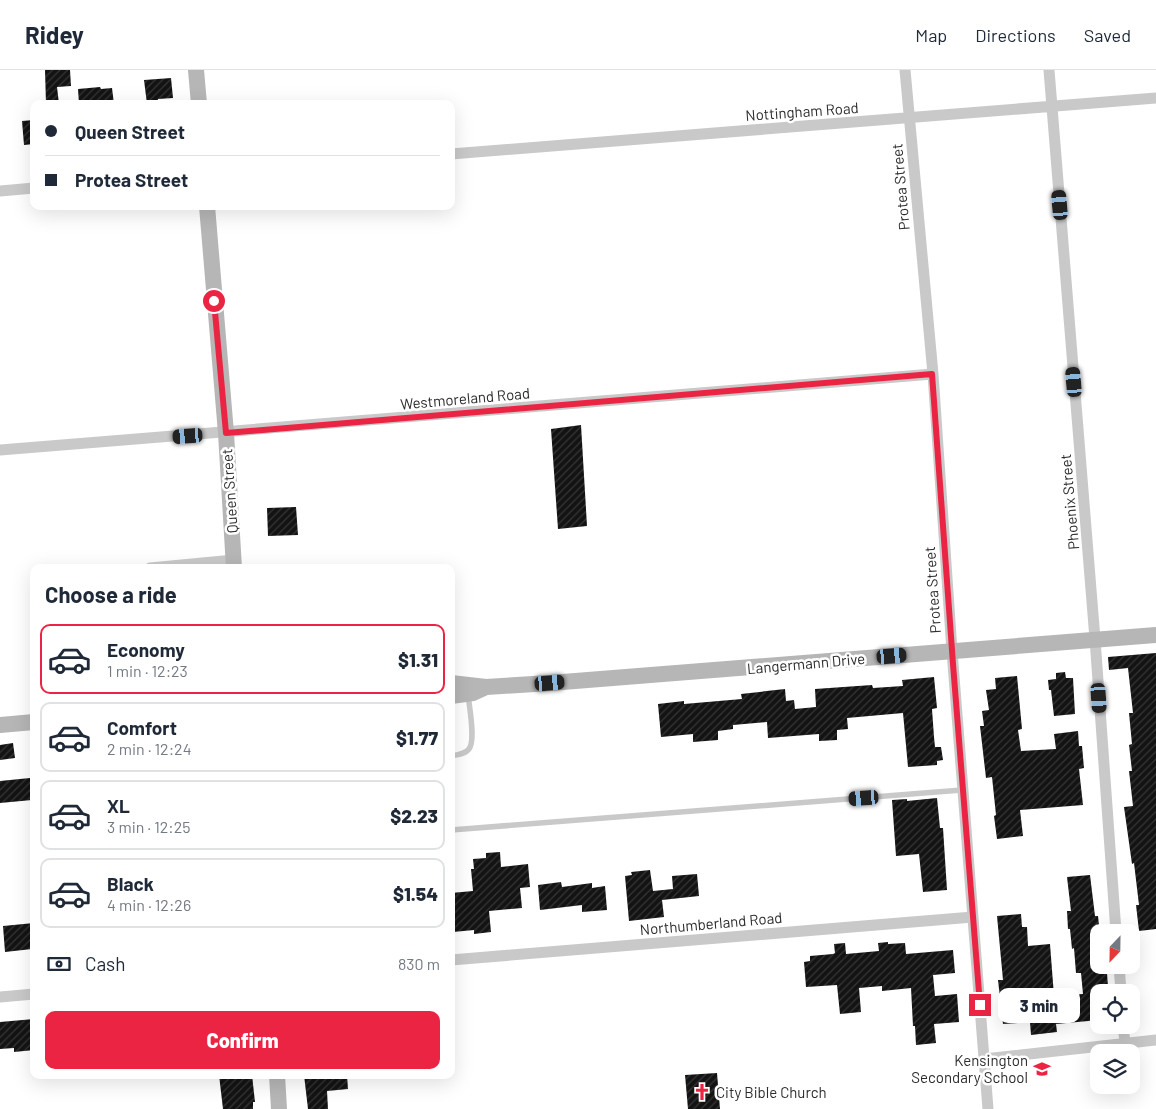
<!DOCTYPE html>
<meta charset="utf-8">
<style>
:root{--surface:#fff;--page:#f6f6f7;--text:#1f2937;--muted:#747a83;--line:#e0e1e3;--accent:#ec2443}
body{margin:0;font-family:Barlow,sans-serif;background:var(--page);color:var(--text);height:100vh;display:flex;flex-direction:column;font-size:19px;white-space:nowrap}
*{box-sizing:border-box;margin:0}
p{font-size:16px;color:var(--muted)}
.icon{flex:none;width:28px;height:28px;fill:none;stroke:currentColor;stroke-width:2;stroke-linecap:round;stroke-linejoin:round}
.map{position:relative;flex:1;overflow:hidden}
.panel{position:absolute;left:30px;top:494px;width:425px;height:515px;display:flex;flex-direction:column;background:var(--surface);border-radius:10px;box-shadow:0 5px 20px #0002}
.panel>*{flex:none}
.guide{position:absolute;left:30px;top:30px;width:425px;height:110px;border-radius:10px;box-shadow:0 5px 20px #0002;display:grid;align-content:center;height:110px;padding:0 15px;background:var(--surface)}
.needle{width:32px;rotate:202deg}
.buttons{position:absolute;left:1090px;top:854px;display:grid;gap:10px}
.buttons a{display:grid;place-items:center;width:50px;height:50px;border-radius:10px;background:var(--surface);box-shadow:0 5px 20px #0002;font-size:25px}
.end{position:absolute;width:22px;height:22px;margin:-11px;border:6px solid #ec2443;background:#fff;box-shadow:0 0 0 2px #fff}
.from{border-radius:50%}
.bubble{position:absolute;height:35px;border-radius:10px;background:var(--surface);box-shadow:0 5px 20px #0002;font-size:16px;font-weight:800;line-height:35px;text-align:center}
.car{position:absolute;width:15px;height:30px;margin:-15px -8px;border-radius:6px;box-shadow:0 0 4px 1px #0007;background:linear-gradient(#222 24%,#8ab4d8 0 40%,#222 0 76%,#8ab4d8 0 86%,#222 0)}
.guide b{display:flex;align-items:center;gap:18px;height:48px;font-size:19px}
.guide b+b{border-top:1px solid var(--line)}
.guide i{width:12px;height:12px;background:var(--text)}
ul{padding:0;list-style:none}
li{display:flex;align-items:center;gap:15px;height:70px;margin:0 10px 8px;padding:0 5px;border:2px solid var(--line);border-radius:10px}
li div{flex:1}
li b{display:block;font-size:19px}
li em{font-style:normal;font-weight:800}
li.on{border-color:var(--accent)}
li>.icon{width:45px;height:45px;stroke-width:1.5}
h2{padding:0 15px;font-size:22px;line-height:60px}
.pay{display:flex;align-items:center;gap:12px;height:55px;padding:0 15px;font-size:19px}
.pay p{margin-inline-start:auto}
.cta{display:flex;gap:10px;margin-top:auto;padding:10px 15px}
.cta a{flex:1;height:58px;border-radius:10px;background:var(--accent);color:#fff;font-size:20px;font-weight:800;line-height:58px;text-align:center}
header{display:flex;align-items:center;gap:30px;box-sizing:border-box;height:70px;padding:0 25px;background:var(--surface);border-bottom:1px solid var(--line)}
header strong{font-size:24px}
nav{display:flex;gap:28px;margin-inline-start:auto;font-size:18px}
.map>svg:first-child{display:block}
</style>
<header>
<strong>Ridey</strong>
<nav><a>Map</a><a>Directions</a><a>Saved</a></nav>
</header>
<div class="map">
<svg width="1156" height="1039" viewBox="0 0 1156 1039">
<defs>
<pattern id="building-hatch" width="6" height="6" patternUnits="userSpaceOnUse" patternTransform="scale(1.25)"><rect width="6" height="6" fill="#131313"/><path d="M-1 1l2-2M0 6l6-6M5 7l2-2" fill="none" stroke="#363636"/></pattern>
</defs>
<rect width="100%" height="100%" fill="#fff"/>
<path fill="url(#building-hatch)" d="M45,0H70L71,16L57,17L59,34H46Z
M171,8L173,28L158,29V34H147L144,10Z
M100,17L101,19L112,18L114,34H79L78,19Z
M34,50V74L24,75L22,51Z
M581,355L587,456L558,459L551,359Z
M296,437L298,465L268,466L267,438Z
M1156,583V859L1139,861L1136,835H1139L1134,793L1132,794L1124,737L1133,736L1129,701H1132L1129,675L1132,674L1129,643H1133L1128,598L1109,600L1108,587Z
M1065,602L1066,608H1073L1075,644L1054,646L1051,620H1049L1048,610L1056,609V603Z
M1017,606L1022,659L1018,660L1021,681L1056,679L1054,664L1078,661L1079,676H1082L1084,698L1079,699L1083,735L1020,740L1023,766L997,769L994,746L996,745L992,707L986,708L980,656H984L982,641L989,640L986,620L996,619L995,608Z
M934,607L937,638L932,639L934,667L935,677H941L943,690L937,691V695L908,697L903,643L847,648L848,659L837,660V670L819,671V664L768,668L767,652L733,655V659L718,661V670L693,672V664L661,667L658,634L684,631V634L742,629L741,624L785,619L786,631L794,630L795,639L816,637L815,619L872,615L873,618L903,616L902,610Z
M13,673L15,688L0,690V675Z
M30,708L32,730L0,733V711Z
M937,728L940,758H943L947,820L923,822L919,784L896,786L892,730L907,729V731Z
M500,782L501,797L528,794L530,817L520,818L522,838L489,841L491,862L474,864V860L453,862L451,823L473,821L471,799H474L473,789L486,788V783Z
M650,800L653,821L673,819L672,806L697,804L699,826L662,830L664,847L629,851L625,806L632,805L631,802Z
M1090,805L1095,846H1098L1099,855L1095,856L1094,864L1099,904L1107,903L1108,917L1099,918V950L1056,954L1057,962L1031,965L1030,952L1003,954L998,910H1003L997,846L1021,844L1022,857H1027L1028,876L1050,874L1054,926L1083,924L1081,903H1076L1074,878L1072,879L1070,859H1068L1067,841H1071L1067,807Z
M561,812L562,817L592,813V818L605,816L607,840L582,842V835L540,840L538,815Z
M34,853V872H31L32,879L5,882L3,856Z
M888,872V874L905,873L906,884L953,880L955,903L933,905L935,926L957,924L959,952L934,954L936,973L916,975L915,956H913L911,918L882,921V916L859,918L861,942L840,944L837,915L806,917L804,892L810,891V886L833,884L835,883L834,874L845,873L846,884L879,881L878,873Z
M34,949V980L14,982V978L0,979V952Z
M717,1003L720,1039H688L685,1005Z
M219,1005H252L255,1032H253V1039H223Z
M304,1005H347L348,1019L327,1021L328,1039H308Z"/>
<g fill="none" stroke-linecap="round" stroke-linejoin="round">
<path stroke="#c9c9c9" stroke-width="5.5" d="M451,686C458,685 465,684 469,679C476,670 469,636 468,624
M451,760L962,720"/>
<path stroke="#c9c9c9" stroke-width="11" d="M905,0L933,304L952,581L988,1039
M1049,0L1095,569L1116,862
M451,84L1156,28
M0,121L34,118
M0,380L933,304
M150,498L234,490
M451,890L973,847
M1119,895L1121,922
M0,927L34,924
M1123,955L1125,973
M984,989L1156,970"/>
<path stroke="#b6b6b6" stroke-width="16" d="M196,0L199,34
M207,136L226,363L234,498
M451,613L486,617L550,613L1156,565
M451,626L473,623L484,618
M0,655L34,652
M277,1005L279,1039"/>
</g>
<g fill="none" stroke-linecap="round" stroke-linejoin="round">
<path stroke="#ec2443" stroke-width="6" d="M214,231L226,363L932,304L953,594L980,935"/>
</g>
<defs>
<g id="school-bare" transform="scale(1.35)"><path d="M0-5L7-2L0 1L-7-2ZM-4 1L0 2.5L4 1V4Q0 6-4 4Z" fill="#ec2443" stroke="#fff" stroke-width="2.5" paint-order="stroke"/></g>
<g id="church-bare" transform="scale(1.35)"><path d="M-1.2-6h2.4v3.5h3.3v2.4h-3.3V6h-2.4V-.1h-3.3v-2.4h3.3Z" fill="#ec2443" stroke="#fff" stroke-width="2.5" paint-order="stroke"/></g>
</defs>
<g fill-rule="evenodd">
<use href="#school-bare" x="1042" y="999"/>
<use href="#church-bare" x="702" y="1022"/>
</g>
<g text-anchor="middle" dominant-baseline="central" stroke-width="5" stroke-linejoin="round" paint-order="stroke">
<g font-size="15" fill="#2c2c2c" stroke="#fff">
<text transform="translate(802 41) rotate(-4)">Nottingham Road</text>
<text transform="translate(900 117) rotate(-95)">Protea Street</text>
<text transform="translate(465 328) rotate(-5)">Westmoreland Road</text>
<text transform="translate(229 421) rotate(-94)">Queen Street</text>
<text transform="translate(1069 432) rotate(-95)">Phoenix Street</text>
<text transform="translate(932 520) rotate(-94)">Protea Street</text>
<text transform="translate(806 593) rotate(-5)">Langermann Drive</text>
<text transform="translate(711 853) rotate(-5)">Northumberland Road</text>
</g>
<g font-size="15" fill="#2c2c2c" stroke="#fff" text-anchor="end">
<text x="1028" y="990">Kensington<tspan x="1028" dy="17">Secondary School</tspan></text>
<text x="716" y="1022" text-anchor="start">City Bible Church</text>
</g>
</g>
</svg>
<div class="buttons">
<a><svg class="needle" viewBox="-14 -14 28 28"><path d="M0-13l5 13h-10z" fill="#e53935"/><path d="M0 13l5-13h-10z" fill="#747a83"/></svg></a>
<a><svg class="icon" aria-label="locate" viewBox="0 0 24 24"><circle cx="12" cy="12" r="6"/><path d="M12 2v4M12 18v4M2 12h4M18 12h4"/></svg></a>
<a><svg class="icon" aria-label="layers" viewBox="0 0 24 24"><path d="M12 4l9 5-9 5-9-5zM3 14l9 5 9-5"/></svg></a>
</div>
<i class="end from" style="left:214px;top:231px"></i>
<i class="end" style="left:980px;top:935px"></i>
<div class="bubble" style="left:998px;top:918px;width:82px">3 min</div>
<i class="car" style="left:1060px;top:135px;rotate:355deg"></i>
<i class="car" style="left:1074px;top:312px;rotate:355deg"></i>
<i class="car" style="left:188px;top:366px;rotate:266deg"></i>
<i class="car" style="left:892px;top:586px;rotate:85deg"></i>
<i class="car" style="left:550px;top:613px;rotate:85deg"></i>
<i class="car" style="left:1099px;top:628px;rotate:176deg"></i>
<i class="car" style="left:864px;top:728px;rotate:266deg"></i>
<div class="guide">
<b><i class="from"></i>Queen Street</b>
<b><i></i>Protea Street</b>
</div>
<section class="panel">
<h2>Choose a ride</h2>
<ul>
<li class="on"><svg class="icon" aria-label="car" viewBox="0 0 24 24"><path d="M5 17H2v-5l4-1 3-4h7l3 4 3 1v5h-3M9 17h6M6 11h13"/><circle cx="7" cy="17" r="2"/><circle cx="17" cy="17" r="2"/></svg><div><b>Economy</b><p>1 min · 12:23</p></div><em>$1.31</em></li>
<li><svg class="icon" aria-label="car" viewBox="0 0 24 24"><path d="M5 17H2v-5l4-1 3-4h7l3 4 3 1v5h-3M9 17h6M6 11h13"/><circle cx="7" cy="17" r="2"/><circle cx="17" cy="17" r="2"/></svg><div><b>Comfort</b><p>2 min · 12:24</p></div><em>$1.77</em></li>
<li><svg class="icon" aria-label="car" viewBox="0 0 24 24"><path d="M5 17H2v-5l4-1 3-4h7l3 4 3 1v5h-3M9 17h6M6 11h13"/><circle cx="7" cy="17" r="2"/><circle cx="17" cy="17" r="2"/></svg><div><b>XL</b><p>3 min · 12:25</p></div><em>$2.23</em></li>
<li><svg class="icon" aria-label="car" viewBox="0 0 24 24"><path d="M5 17H2v-5l4-1 3-4h7l3 4 3 1v5h-3M9 17h6M6 11h13"/><circle cx="7" cy="17" r="2"/><circle cx="17" cy="17" r="2"/></svg><div><b>Black</b><p>4 min · 12:26</p></div><em>$1.54</em></li>
</ul>
<div class="pay"><svg class="icon" aria-label="cash" viewBox="0 0 24 24"><path d="M3 7h18v10H3z"/><circle cx="12" cy="12" r="2"/></svg>Cash<p>830 m</p></div>
<div class="cta"><a>Confirm</a></div>
</section>
</div>
